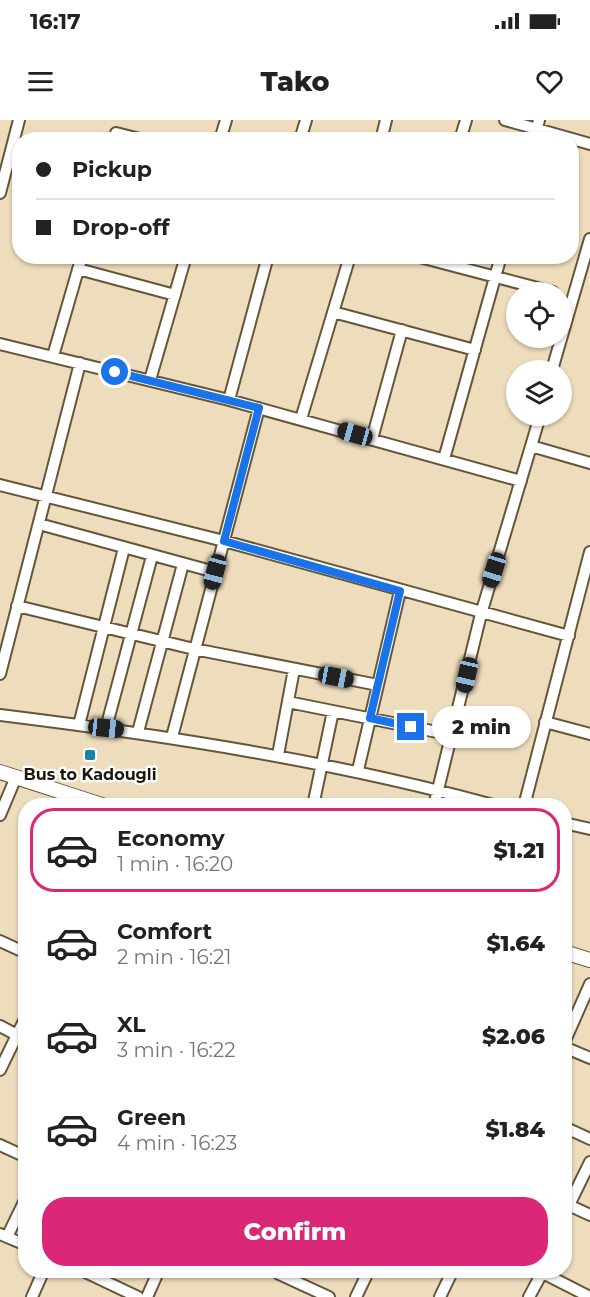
<!DOCTYPE html>
<meta charset="utf-8">
<style>
:root{--surface:#fff;--page:#f6f6f6;--text:#222;--muted:#767676;--line:#e0e0e0;--accent:#db2777}
body{margin:0;font-family:Montserrat,sans-serif;background:var(--page);color:var(--text);height:100vh;display:flex;flex-direction:column;font-size:22px;white-space:nowrap}
*{box-sizing:border-box;margin:0}
p{font-size:20px;color:var(--muted)}
.icon{flex:none;width:33px;height:33px;fill:none;stroke:currentColor;stroke-width:2;stroke-linecap:round;stroke-linejoin:round}
.map{position:relative;flex:1;overflow:hidden}
.drawer{position:absolute;left:18px;top:678px;width:554px;height:480px;display:flex;flex-direction:column;background:var(--surface);border-radius:24px;box-shadow:0 2px 4px #0004}
.drawer>*{flex:none}
.banner{position:absolute;left:12px;top:12px;width:567px;height:132px;border-radius:24px;box-shadow:0 2px 4px #0004;display:grid;align-content:center;height:132px;padding:0 24px;background:var(--surface)}
.tools{position:absolute;left:506px;top:162px;display:grid;gap:12px}
.tools a{display:grid;place-items:center;width:66px;height:66px;border-radius:50%;background:var(--surface);box-shadow:0 2px 4px #0004;font-size:30px}
.end{position:absolute;width:27px;height:27px;margin:-14px;border:8px solid #1a73e8;background:#fff;box-shadow:0 0 0 3px #fff}
.from{border-radius:50%}
.bubble{position:absolute;height:42px;border-radius:21px;background:var(--surface);box-shadow:0 2px 4px #0004;font-size:20px;font-weight:800;line-height:42px;text-align:center}
.car{position:absolute;width:18px;height:36px;margin:-18px -9px;border-radius:8px;box-shadow:0 0 4px 2px #0007;background:linear-gradient(#222 24%,#8ab4d8 0 40%,#222 0 76%,#8ab4d8 0 86%,#222 0)}
.banner b{display:flex;align-items:center;gap:21px;height:57px;font-size:22px}
.banner b+b{border-top:2px solid var(--line)}
.banner i{width:15px;height:15px;background:var(--text)}
ul{padding:10px 0 0;list-style:none}
li{display:flex;align-items:center;gap:18px;height:84px;margin:0 12px 9px;padding:0 12px;border:3px solid transparent;border-radius:24px}
li div{flex:1}
li b{display:block;font-size:22px}
li em{font-style:normal;font-weight:800}
li.on{border-color:var(--accent)}
li>.icon{width:54px;height:54px;stroke-width:1.5}
.action{display:flex;gap:12px;margin-top:auto;padding:12px 24px}
.action a{flex:1;height:69px;border-radius:24px;background:var(--accent);color:#fff;font-size:24px;font-weight:800;line-height:69px;text-align:center}
.status{display:flex;justify-content:space-between;align-items:center;height:42px;padding:0 30px;background:var(--surface);direction:ltr}
.status svg{height:16px;fill:currentColor}
header{display:flex;justify-content:space-between;align-items:center;height:78px;padding:0 24px;background:var(--surface);font-size:27px;font-weight:800}
.map>svg:first-child{display:block}
</style>
<div class="status"><b>16:17</b><svg viewBox="0 0 49 12"><path d="M0 12V9h3v3zM5 12V6h3v6zM10 12V3h3v9zM15 12V0h3v12zM26 1h20v11H26zM47 4h2v5h-2z"/></svg></div>
<header><svg class="icon" aria-label="menu" viewBox="0 0 24 24"><path d="M4 6h16M4 12h16M4 18h16"/></svg>Tako<svg class="icon" aria-label="heart" viewBox="0 0 24 24"><path d="M12 20l-8-8c-3-5 5-10 8-4 3-6 11-1 8 4z"/></svg></header>
<div class="map">
<svg width="590" height="1177" viewBox="0 0 590 1177">
<rect width="100%" height="100%" fill="#eeddbc"/>
<g fill="none" stroke-linecap="round" stroke-linejoin="round">
<g stroke="#65563a" stroke-width="14">
<path id="street" d="M505,0L590,24
M116,13L144,20
M220,20L226,0
M300,20L306,0
M381,20L386,0
M460,20L466,0
M534,20L539,0
M0,73L19,0
M416,136L553,172
M78,149L175,175
M333,192L475,230
M0,224L229,280L521,361
M53,236L82,136
M552,250L590,119
M150,260L186,136
M229,280L268,136
M301,299L350,136
M372,319L402,210
M531,326L590,343
M444,339L501,136
M0,365L224,421L569,516
M39,404L215,452
M17,486L194,529L378,565
M0,554L80,243
M288,582L452,615
M0,595C170,616 332,641 497,686
M545,602L590,614
M79,605L124,428
M106,608L152,436
M138,612L183,444
M172,617L259,288
M278,635L294,549
M358,650L400,471
M313,686L333,591
M434,686L481,494L540,296
M524,686L590,432
M0,695L16,657
M564,703L590,709
M0,821L26,833
M0,906L17,915L26,897
M564,923L590,864
M564,927L590,938
M0,950L17,915
M564,1007L590,1019
M0,1025L26,1037
M564,1083L590,1095
M569,1085L590,1042
M0,1114L26,1125
M7,1117L26,1078
M81,1150L138,1177
M281,1150L279,1154L329,1177
M537,1150L590,1177
M32,1177L44,1150
M147,1177L159,1150
M356,1177L369,1150
M440,1177L453,1150
M529,1177L542,1153"/>
</g>
<g stroke="#65563a" stroke-width="16">
<path id="secondary" d="M0,652L105,686
M564,832L590,840"/>
</g>
<use href="#street" stroke="#fff" stroke-width="10"/>
<use href="#secondary" stroke="#fff" stroke-width="14"/>
</g>
<g fill="none" stroke-linecap="round" stroke-linejoin="round">
<path stroke="#1a73e8" stroke-width="8" d="M115,252L259,288L224,421L400,471L370,598L411,607"/>
</g>
<rect fill="#1982ab" stroke="#fff" stroke-width="2" x="84" y="629" width="12" height="12" rx="3"/>
<g text-anchor="middle" dominant-baseline="central" stroke-width="4.5" stroke-linejoin="round" paint-order="stroke">
<g font-size="16" font-weight="bold" fill="#1d160b" stroke="#fff">
<text x="90" y="654">Bus to Kadougli</text>
</g>
</g>
</svg>
<div class="tools">
<a><svg class="icon" aria-label="locate" viewBox="0 0 24 24"><circle cx="12" cy="12" r="6"/><path d="M12 2v4M12 18v4M2 12h4M18 12h4"/></svg></a>
<a><svg class="icon" aria-label="layers" viewBox="0 0 24 24"><path d="M12 4l9 5-9 5-9-5zM3 14l9 5 9-5"/></svg></a>
</div>
<i class="end from" style="left:115px;top:252px"></i>
<i class="end" style="left:411px;top:607px"></i>
<div class="bubble" style="left:432px;top:586px;width:99px">2 min</div>
<i class="car" style="left:355px;top:314px;rotate:286deg"></i>
<i class="car" style="left:494px;top:450px;rotate:197deg"></i>
<i class="car" style="left:215px;top:452px;rotate:195deg"></i>
<i class="car" style="left:467px;top:555px;rotate:193deg"></i>
<i class="car" style="left:336px;top:557px;rotate:101deg"></i>
<i class="car" style="left:106px;top:608px;rotate:96deg"></i>
<div class="banner">
<b><i class="from"></i>Pickup</b>
<b><i></i>Drop-off</b>
</div>
<section class="drawer">
<ul>
<li class="on"><svg class="icon" aria-label="car" viewBox="0 0 24 24"><path d="M5 17H2v-5l4-1 3-4h7l3 4 3 1v5h-3M9 17h6M6 11h13"/><circle cx="7" cy="17" r="2"/><circle cx="17" cy="17" r="2"/></svg><div><b>Economy</b><p>1 min · 16:20</p></div><em>$1.21</em></li>
<li><svg class="icon" aria-label="car" viewBox="0 0 24 24"><path d="M5 17H2v-5l4-1 3-4h7l3 4 3 1v5h-3M9 17h6M6 11h13"/><circle cx="7" cy="17" r="2"/><circle cx="17" cy="17" r="2"/></svg><div><b>Comfort</b><p>2 min · 16:21</p></div><em>$1.64</em></li>
<li><svg class="icon" aria-label="car" viewBox="0 0 24 24"><path d="M5 17H2v-5l4-1 3-4h7l3 4 3 1v5h-3M9 17h6M6 11h13"/><circle cx="7" cy="17" r="2"/><circle cx="17" cy="17" r="2"/></svg><div><b>XL</b><p>3 min · 16:22</p></div><em>$2.06</em></li>
<li><svg class="icon" aria-label="car" viewBox="0 0 24 24"><path d="M5 17H2v-5l4-1 3-4h7l3 4 3 1v5h-3M9 17h6M6 11h13"/><circle cx="7" cy="17" r="2"/><circle cx="17" cy="17" r="2"/></svg><div><b>Green</b><p>4 min · 16:23</p></div><em>$1.84</em></li>
</ul>
<div class="action"><a>Confirm</a></div>
</section>
</div>
